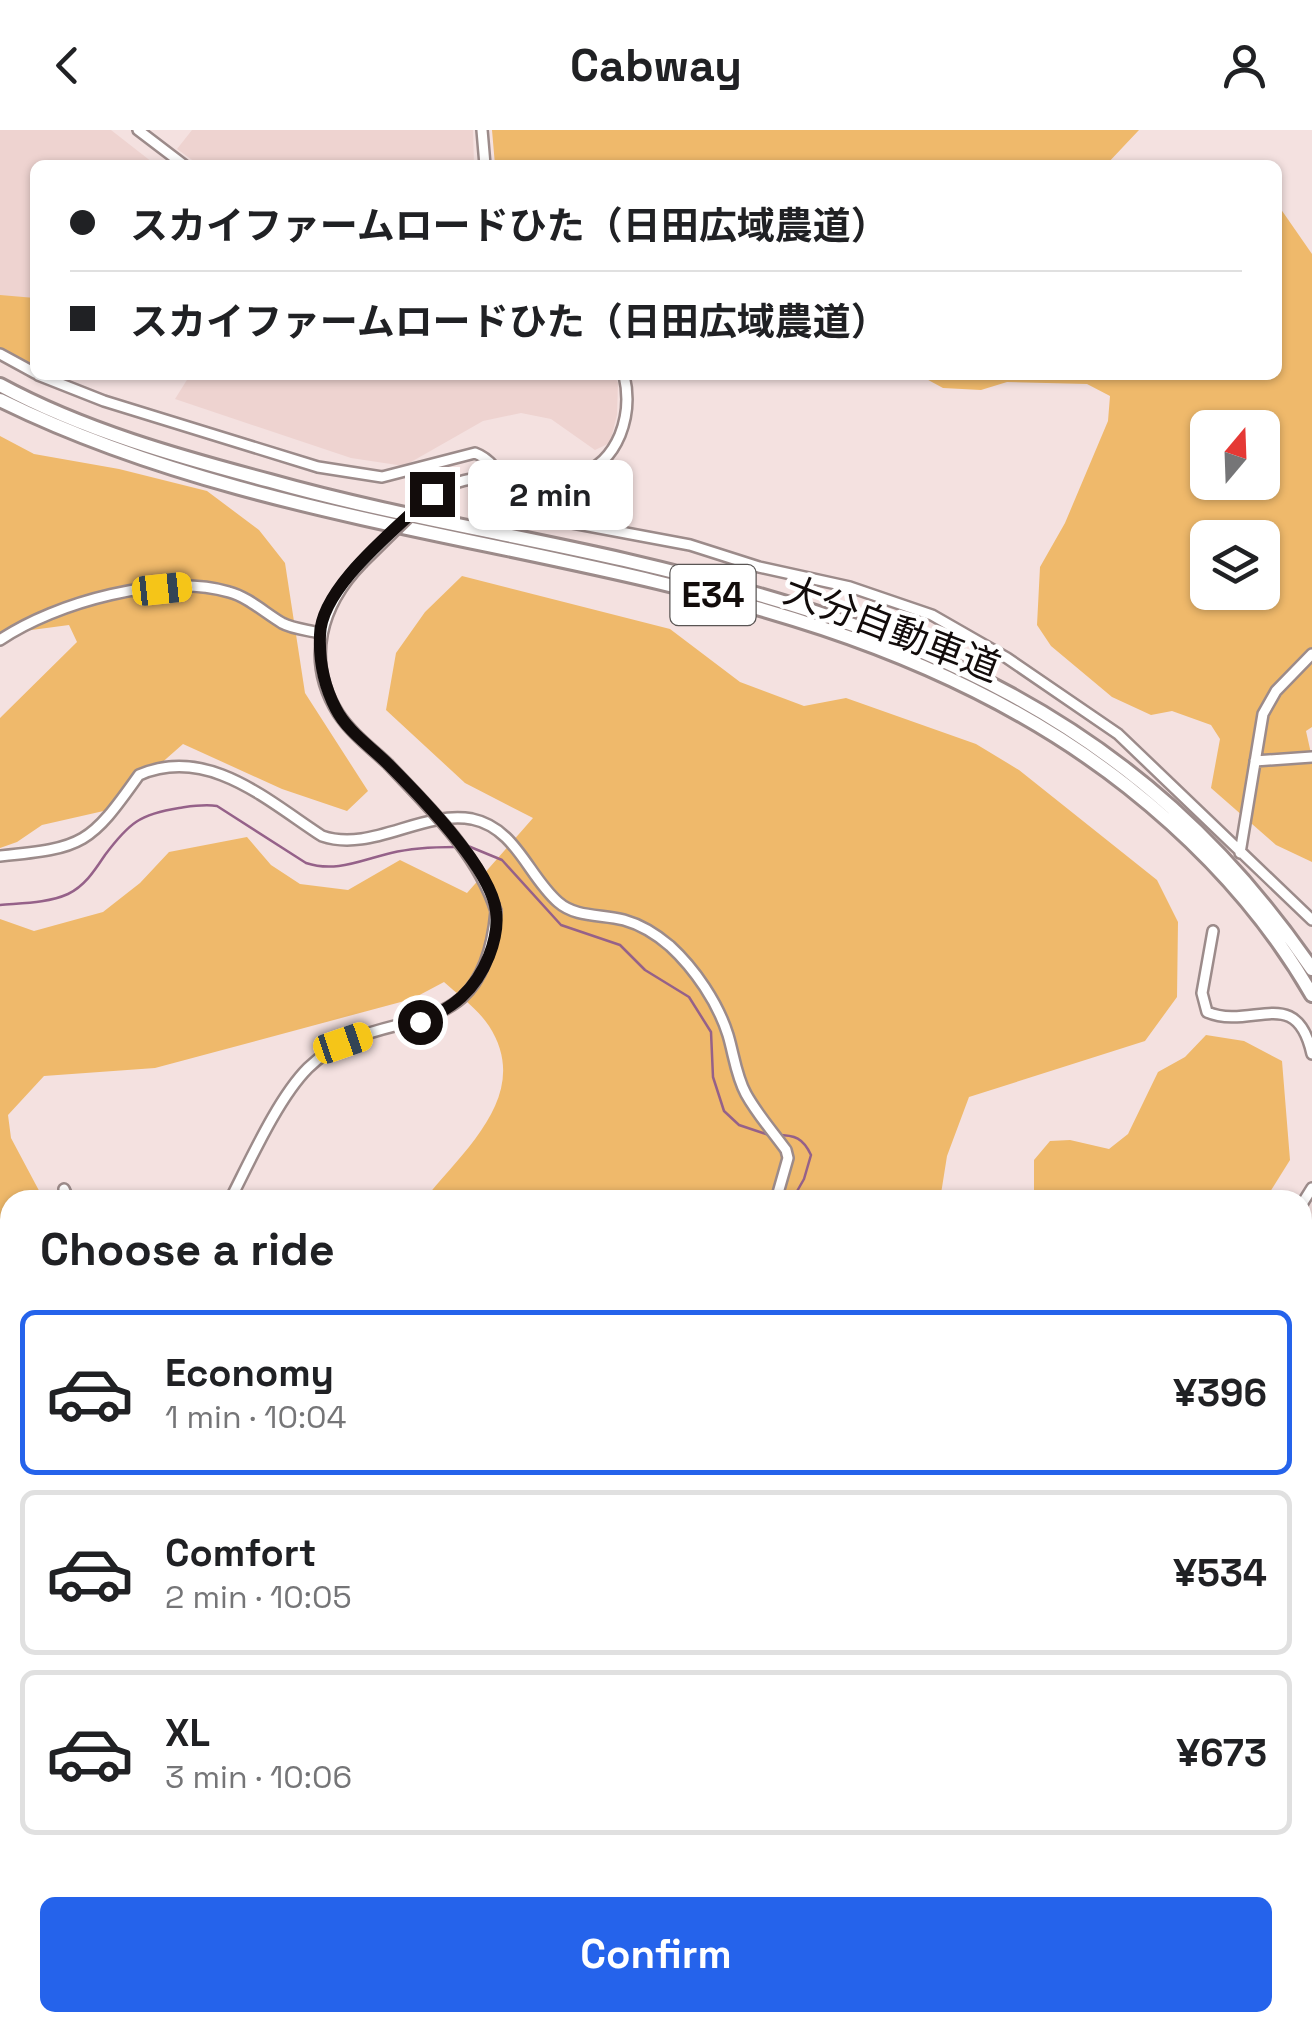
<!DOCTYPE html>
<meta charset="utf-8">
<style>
:root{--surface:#fff;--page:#f2f2f2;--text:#202124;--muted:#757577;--line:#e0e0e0;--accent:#2563eb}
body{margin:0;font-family:"Space Grotesk","Noto Sans JP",sans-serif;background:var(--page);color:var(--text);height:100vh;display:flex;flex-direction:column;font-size:38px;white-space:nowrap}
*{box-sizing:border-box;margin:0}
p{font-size:32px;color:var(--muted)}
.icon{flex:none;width:55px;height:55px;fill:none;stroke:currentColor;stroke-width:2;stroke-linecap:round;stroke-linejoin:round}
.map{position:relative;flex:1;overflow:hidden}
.sheet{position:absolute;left:0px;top:1060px;width:1312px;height:842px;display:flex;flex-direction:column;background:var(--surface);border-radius:30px 30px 0 0;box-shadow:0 2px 8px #0004}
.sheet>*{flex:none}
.banner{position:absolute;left:30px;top:30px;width:1252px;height:220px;border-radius:15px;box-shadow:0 2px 8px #0004;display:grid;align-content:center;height:220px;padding:0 40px;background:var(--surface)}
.needle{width:65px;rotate:19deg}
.controls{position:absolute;left:1190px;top:280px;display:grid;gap:20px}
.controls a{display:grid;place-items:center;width:90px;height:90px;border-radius:15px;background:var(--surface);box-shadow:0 2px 8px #0004;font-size:50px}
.end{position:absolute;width:45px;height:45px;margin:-22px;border:12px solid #120c0b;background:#fff;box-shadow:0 0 0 5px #fff}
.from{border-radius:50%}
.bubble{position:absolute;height:70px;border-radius:15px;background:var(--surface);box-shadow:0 2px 8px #0004;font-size:32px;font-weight:700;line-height:70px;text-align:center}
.car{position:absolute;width:30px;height:60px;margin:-30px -15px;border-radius:12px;box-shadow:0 0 8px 2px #0007;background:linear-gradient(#f5c518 24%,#345 0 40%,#f5c518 0 76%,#345 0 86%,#f5c518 0)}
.banner b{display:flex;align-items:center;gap:35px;height:95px;font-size:38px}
.banner b+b{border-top:2px solid var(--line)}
.banner i{width:25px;height:25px;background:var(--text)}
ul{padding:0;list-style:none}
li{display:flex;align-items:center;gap:30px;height:165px;margin:0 20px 15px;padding:0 20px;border:5px solid var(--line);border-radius:15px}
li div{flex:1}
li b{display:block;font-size:38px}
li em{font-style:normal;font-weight:700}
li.selected{border-color:var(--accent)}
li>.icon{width:90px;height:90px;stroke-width:1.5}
h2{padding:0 40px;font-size:45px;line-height:120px}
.button{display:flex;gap:20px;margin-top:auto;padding:20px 40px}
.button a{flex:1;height:115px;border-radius:15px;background:var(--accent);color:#fff;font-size:40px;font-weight:700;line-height:115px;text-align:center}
header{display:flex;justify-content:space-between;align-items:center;height:130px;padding:0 40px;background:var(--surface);font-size:45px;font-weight:700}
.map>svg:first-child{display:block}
</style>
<header><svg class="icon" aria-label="back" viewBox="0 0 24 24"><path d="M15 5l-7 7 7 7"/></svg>Cabway<svg class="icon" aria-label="person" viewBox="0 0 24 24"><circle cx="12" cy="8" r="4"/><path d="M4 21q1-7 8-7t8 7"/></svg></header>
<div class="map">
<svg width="1312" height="1901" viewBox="0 0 1312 1901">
<rect width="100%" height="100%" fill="#f4e1e0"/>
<path fill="#eed3d0" d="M0,0H111L152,32L150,35H35V185L0,183Z
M192,0H473L474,35H199L177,19Z
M190,245H614L618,253L617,285L610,313L595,320L551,289L521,283L483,291L404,336L351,328L175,269Z"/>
<path fill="#efb96b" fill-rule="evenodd" d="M492,0H1139L1106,35H495Z
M1278,75L1312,124V597L1306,601L1312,628V732L1276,715L1211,658L1220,609L1211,595L1172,581L1151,585L1112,567L1051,516L1037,495L1040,437L1065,393L1108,291L1110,266L1087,254L1007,252L981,260L943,258L919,245H1278ZM1208,298H1262V352H1208ZM1208,408H1262V462H1208Z
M0,165L35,168V237L0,220Z
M0,306L34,324L119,339L207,361L259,400L285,433L305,563L368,661L347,681L282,659L183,614L108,680L42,695L17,712L0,718V588L77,512L69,495L24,501L0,510Z
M462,446L670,499L740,552L804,576L846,568L976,614L1019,640L1157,750L1178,792L1177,867L1145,911L969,967L947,1026L940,1070H424C464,1020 533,964 489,896C478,879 458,865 444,852L412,869L155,938L44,946L8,985L11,1008L44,1070H10V1183L0,1184V789L34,801L103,782L140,753L169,722L247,707L271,735L300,754L348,760L400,730L467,763L533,688L465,653L386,580L396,523L425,482Z
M1206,905L1244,911L1282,931L1290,1030L1265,1070H1034V1030L1050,1011L1070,1010L1109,1019L1128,1004L1158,942L1185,927Z
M1303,1279L1312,1281V1901H781L786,1892H1302Z
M340,1892H677L697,1901H339Z"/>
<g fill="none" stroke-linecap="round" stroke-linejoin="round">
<path stroke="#956189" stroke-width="2.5" d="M468,716L502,730L561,795L620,815L645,840L689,867L711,902L713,947L724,981L739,995L769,1005
M0,775C22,773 48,773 68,764C85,756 95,740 105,725C129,693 140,684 179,678C193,676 203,674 217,676L306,733C336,743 361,730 391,723C412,718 434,717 455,717
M777,1005C795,1005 803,1008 811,1025L804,1049L792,1070
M1302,1265H1312"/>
<g stroke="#9c8b8a" stroke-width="14">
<path id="minor" d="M138,0L184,35
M482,0L485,35
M0,224L35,243
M38,245L104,271L318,337L382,347L475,323C505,334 507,375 535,386L690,415L759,437L850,457L932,485L1007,528L1118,604L1312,790
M432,364C453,351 474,347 499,346C545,345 596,362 620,305C628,285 629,266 624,245
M362,433C321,475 305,530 338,583C351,603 371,618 388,634
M0,510C56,472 163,443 229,462C248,467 265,483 282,493C293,499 308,500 319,503
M1255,631L1312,627
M1240,723L1263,584L1276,561L1312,524
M0,726C84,718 90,714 139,645C208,615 268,671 322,706C371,723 422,680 472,689C516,698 528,746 558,772C576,788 602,784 624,790C642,795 656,804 670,816C695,839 718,873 728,905C734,925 736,946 746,964C757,984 773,1002 786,1020L788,1028L776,1070
M1213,801L1202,863L1207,882C1252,901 1296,853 1312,924
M64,1059L69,1070
M230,1070C250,1031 278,968 308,938C382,866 483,928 496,781
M1302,1074L1312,1058
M1302,1185L1312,1191
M0,1282L10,1251
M46,1901L47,1892
M293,1901L295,1892"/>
</g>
<g stroke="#9c8b8a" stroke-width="18">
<path id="highway" d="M0,255C83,300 179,327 270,351C387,384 506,403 624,430C913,497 1138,586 1312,839
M0,270C359,447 804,401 1128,657C1200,714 1266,785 1312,865"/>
</g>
<use href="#minor" stroke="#fff" stroke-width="9"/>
<use href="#highway" stroke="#fff" stroke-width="12"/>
<g stroke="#9c8b8a" stroke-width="14" stroke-linecap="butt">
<path id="minor-bridge" d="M362,433L432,364
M388,634C429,678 477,722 496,781"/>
</g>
<use href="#minor-bridge" stroke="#fff" stroke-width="9"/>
</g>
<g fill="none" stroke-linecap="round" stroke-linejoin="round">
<path stroke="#120c0b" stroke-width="12" d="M420,892C453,878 475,861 489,826C494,813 498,795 496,781C491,738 419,665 388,634C371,617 347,601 336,579C324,556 319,530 320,505C321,456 399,397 432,364"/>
</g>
<g text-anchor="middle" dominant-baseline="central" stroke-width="9" stroke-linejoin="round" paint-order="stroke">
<rect fill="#fff" stroke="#595554" stroke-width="2.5" x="670.5" y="435" width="85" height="60" rx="8"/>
<g font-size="35" font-weight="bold" fill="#120c0b">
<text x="713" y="465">E34</text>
</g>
<g font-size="38" fill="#120c0b" stroke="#fff">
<text transform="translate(892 499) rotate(21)">大分自動車道</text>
</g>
</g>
</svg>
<div class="controls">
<a><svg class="needle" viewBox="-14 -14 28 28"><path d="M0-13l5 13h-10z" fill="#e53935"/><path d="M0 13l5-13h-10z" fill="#757577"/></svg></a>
<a><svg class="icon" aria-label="layers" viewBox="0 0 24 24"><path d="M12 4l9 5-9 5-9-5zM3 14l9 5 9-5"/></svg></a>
</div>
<i class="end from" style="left:420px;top:892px"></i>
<i class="end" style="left:432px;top:364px"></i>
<div class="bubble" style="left:468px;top:330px;width:165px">2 min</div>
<i class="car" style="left:162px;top:459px;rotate:84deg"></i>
<i class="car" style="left:343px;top:913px;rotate:71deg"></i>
<div class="banner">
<b><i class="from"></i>スカイファームロードひた（日田広域農道）</b>
<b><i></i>スカイファームロードひた（日田広域農道）</b>
</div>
<section class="sheet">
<h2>Choose a ride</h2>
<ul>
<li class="selected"><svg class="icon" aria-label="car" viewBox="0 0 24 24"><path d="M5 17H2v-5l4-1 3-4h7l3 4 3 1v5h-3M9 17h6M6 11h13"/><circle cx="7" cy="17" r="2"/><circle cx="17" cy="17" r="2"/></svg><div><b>Economy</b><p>1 min · 10:04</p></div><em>¥396</em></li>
<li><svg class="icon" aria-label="car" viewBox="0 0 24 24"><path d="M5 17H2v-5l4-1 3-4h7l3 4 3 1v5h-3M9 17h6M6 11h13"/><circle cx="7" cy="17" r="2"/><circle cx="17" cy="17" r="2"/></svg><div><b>Comfort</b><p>2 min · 10:05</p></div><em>¥534</em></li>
<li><svg class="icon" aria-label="car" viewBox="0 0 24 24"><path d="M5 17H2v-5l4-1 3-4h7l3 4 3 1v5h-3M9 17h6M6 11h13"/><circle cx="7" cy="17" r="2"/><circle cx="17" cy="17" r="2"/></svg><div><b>XL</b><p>3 min · 10:06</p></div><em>¥673</em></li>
</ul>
<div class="button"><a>Confirm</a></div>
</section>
</div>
